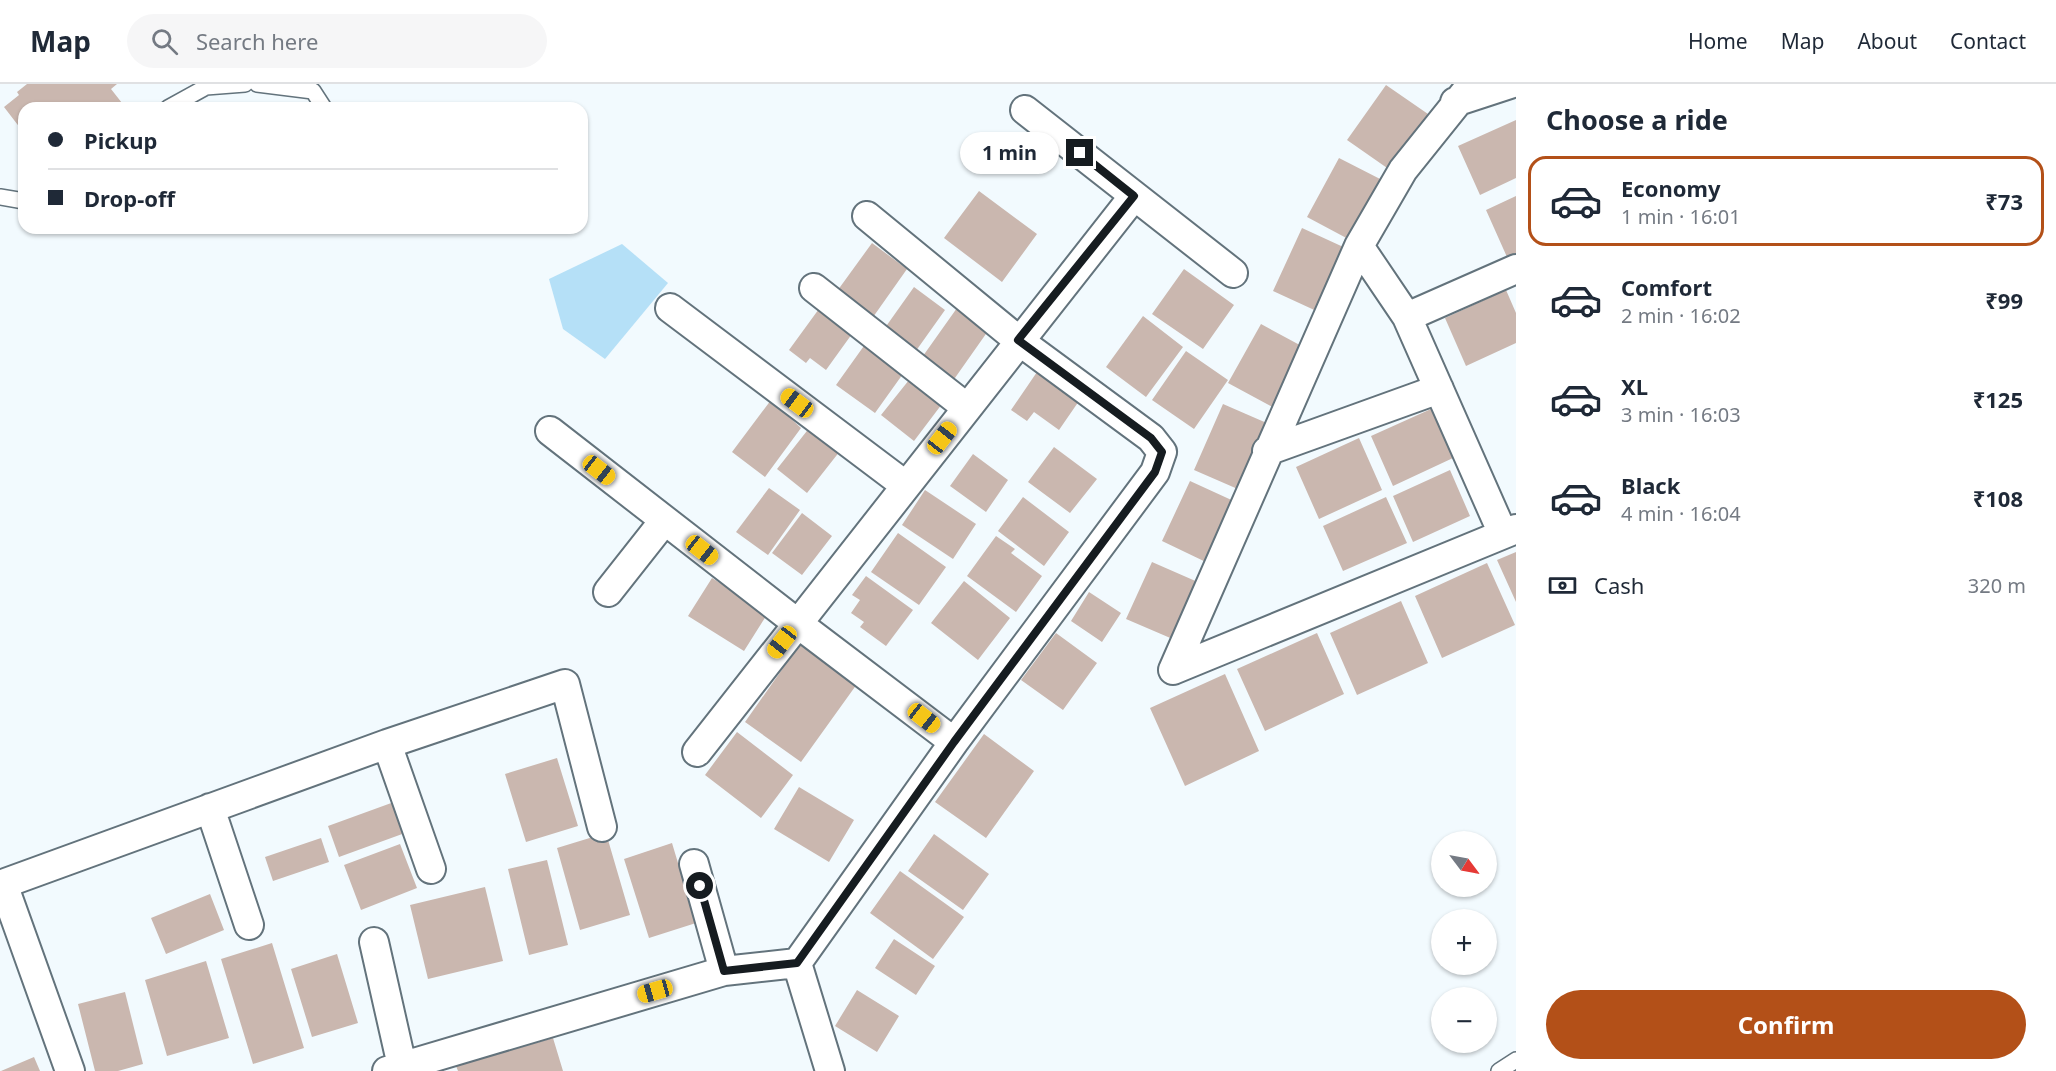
<!DOCTYPE html>
<meta charset="utf-8">
<style>
:root{--surface:#fff;--page:#f6f6f7;--text:#1f2937;--muted:#747a83;--line:#e0e1e3;--accent:#b35018}
body{margin:0;font-family:"Noto Sans",sans-serif;background:var(--page);color:var(--text);height:100vh;display:flex;flex-direction:column;font-size:22px;white-space:nowrap}
*{box-sizing:border-box;margin:0}
p{font-size:20px;color:var(--muted)}
.icon{flex:none;width:33px;height:33px;fill:none;stroke:currentColor;stroke-width:2;stroke-linecap:round;stroke-linejoin:round}
.map{position:relative;flex:1;overflow:hidden}
.side{display:flex;flex-direction:column;background:var(--surface);width:540px}
.side>*{flex:none}
.guide{position:absolute;left:18px;top:18px;width:570px;height:132px;border-radius:18px;box-shadow:0 2px 4px #0004;display:grid;align-content:center;height:132px;padding:0 30px;background:var(--surface)}
.needle{width:39px;rotate:122deg}
.controls{position:absolute;left:1431px;top:747px;display:grid;gap:12px}
.controls a{display:grid;place-items:center;width:66px;height:66px;border-radius:50%;background:var(--surface);box-shadow:0 2px 4px #0004;font-size:30px}
.end{position:absolute;width:27px;height:27px;margin:-14px;border:8px solid #161c20;background:#fff;box-shadow:0 0 0 3px #fff}
.from{border-radius:50%}
.bubble{position:absolute;height:42px;border-radius:21px;background:var(--surface);box-shadow:0 2px 4px #0004;font-size:20px;font-weight:700;line-height:42px;text-align:center}
.car{position:absolute;width:18px;height:36px;margin:-18px -9px;border-radius:8px;box-shadow:0 0 4px 2px #0007;background:linear-gradient(#f5c518 24%,#345 0 40%,#f5c518 0 76%,#345 0 86%,#f5c518 0)}
.guide b{display:flex;align-items:center;gap:21px;height:57px;font-size:22px}
.guide b+b{border-top:2px solid var(--line)}
.guide i{width:15px;height:15px;background:var(--text)}
ul{padding:0;list-style:none}
li{display:flex;align-items:center;gap:18px;height:90px;margin:0 12px 9px;padding:0 18px;border:3px solid transparent;border-radius:18px}
li div{flex:1}
li b{display:block;font-size:22px}
li em{font-style:normal;font-weight:700}
li.on{border-color:var(--accent)}
li>.icon{width:54px;height:54px;stroke-width:1.5}
h2{padding:0 30px;font-size:27px;line-height:72px}
.pay{display:flex;align-items:center;gap:15px;height:66px;padding:0 30px;font-size:22px}
.pay p{margin-inline-start:auto}
.primary-button{display:flex;gap:12px;margin-top:auto;padding:12px 30px}
.primary-button a{flex:1;height:69px;border-radius:36px;background:var(--accent);color:#fff;font-size:24px;font-weight:700;line-height:69px;text-align:center}
header{display:flex;align-items:center;gap:36px;box-sizing:border-box;height:84px;padding:0 30px;background:var(--surface);border-bottom:2px solid var(--line)}
header strong{font-size:28px}
nav{display:flex;gap:33px;margin-inline-start:auto;font-size:21px}
.search{width:420px;height:54px;background:var(--page);display:flex;align-items:center;gap:15px;box-sizing:border-box;padding:0 21px;border-radius:33px;color:var(--muted);font-size:22px}
main{display:flex;flex:1;min-height:0}
.map>svg:first-child{display:block}
</style>
<header>
<strong>Map</strong>
<div class="search"><svg class="icon" aria-label="search" viewBox="0 0 24 24"><circle cx="10" cy="10" r="6"/><path d="M15 15l6 6"/></svg>Search here</div>
<nav><a>Home</a><a>Map</a><a>About</a><a>Contact</a></nav>
</header>
<main>
<div class="map">
<svg width="1516" height="987" viewBox="0 0 1516 987">
<rect width="100%" height="100%" fill="#f2fafe"/>
<path fill="#b5e0f7" d="M622,160L668,199L605,275L563,245L549,195Z"/>
<path fill="#cab7af" d="M27,0H117L111,5L122,19L115,24H24V49L4,23L19,11L17,8Z
M1386,1L1428,30L1390,86L1347,56Z
M1516,36V94L1480,111L1458,62Z
M1339,74L1384,97L1352,157L1307,133Z
M979,107L1037,150L1002,198L944,154Z
M1516,112V169L1507,173L1486,126Z
M1302,144L1352,167L1323,230L1273,207Z
M872,159L907,185L871,236L835,210Z
M1184,185L1234,221L1203,265L1152,230Z
M914,203L945,226L913,271L882,248Z
M1506,206L1516,229V259L1466,282L1445,234Z
M824,218L857,243L826,286L810,274L806,279L789,266Z
M957,224L988,247L950,301L918,279Z
M1143,232L1183,263L1146,313L1106,283Z
M1261,240L1309,266L1276,325L1228,299Z
M866,259L905,287L875,329L836,301Z
M1186,267L1228,296L1194,345L1152,316Z
M1037,288L1079,317L1059,346L1034,328L1027,337L1011,326Z
M913,291L945,316L914,357L881,331Z
M771,316L801,344L765,393L732,368Z
M1223,320L1269,340L1240,406L1194,386Z
M1431,325L1453,374L1393,402L1371,352Z
M810,343L840,367L807,409L777,385Z
M1359,354L1382,406L1319,435L1296,383Z
M1054,363L1097,395L1070,429L1028,398Z
M973,370L1008,396L986,428L950,402Z
M1450,386L1470,432L1413,458L1393,412Z
M1190,397L1238,419L1210,480L1162,457Z
M769,404L800,426L768,471L736,448Z
M925,406L976,440L953,475L902,441Z
M1023,413L1069,448L1044,482L998,447Z
M1386,413L1407,459L1343,487L1323,442Z
M802,429L832,452L802,491L772,469Z
M898,449L946,483L919,521L871,488Z
M996,452L1015,465L1011,469L1042,492L1016,528L967,492Z
M1516,468V518L1497,476Z
M1152,478L1200,499L1175,556L1126,535Z
M1487,479L1515,541L1442,574L1415,512Z
M866,492L913,526L886,562L860,543L864,538L851,529L860,516L852,511Z
M712,494L768,529L744,567L688,532Z
M964,497L1010,534L978,576L931,539Z
M1089,508L1121,529L1102,558L1071,537Z
M1401,517L1428,579L1357,611L1330,549Z
M1056,549L1097,579L1063,626L1021,596Z
M1317,549L1344,610L1265,647L1237,585Z
M800,560L857,600L801,678L745,638Z
M1225,590L1259,667L1185,702L1150,624Z
M737,648L793,691L761,734L705,691Z
M984,650L1034,687L986,754L935,718Z
M557,674L578,742L526,758L505,690Z
M799,703L854,736L829,778L774,745Z
M394,718L405,749L339,773L328,742Z
M606,749L630,831L580,846L557,764Z
M934,750L989,790L963,826L908,787Z
M321,754L329,778L273,797L265,773Z
M672,759L696,839L649,854L624,775Z
M400,760L417,804L361,826L344,781Z
M547,776L568,861L529,871L508,785Z
M900,787L964,833L933,875L870,829Z
M485,803L503,877L428,895L410,821Z
M210,810L224,846L166,870L151,834Z
M894,855L935,882L916,911L875,884Z
M272,859L304,964L253,980L221,875Z
M337,870L358,939L312,953L291,885Z
M206,877L229,954L167,972L145,896Z
M857,906L899,932L877,968L835,942Z
M125,908L143,980L118,987H95L78,920Z
M553,954L563,987H458L456,982Z
M34,973L40,987H1Z"/>
<g fill="none" stroke-linecap="round" stroke-linejoin="round">
<g stroke="#63737c" stroke-width="18">
<path id="lane" d="M257,0L313,7L324,24
M168,24L206,3L245,0
M0,113L24,117
M1499,987L1516,976"/>
</g>
<g stroke="#63737c" stroke-width="32">
<path id="street" d="M1455,18L1510,0
M1025,26L1233,189
M1359,162L1407,233L1503,450
M814,204L966,323
M670,224L905,401
M1407,233L1516,185
M550,347L797,539L954,658
M1267,367L1439,305
M608,508L664,437
M1173,586L1359,162L1403,86L1472,0
M1173,586L1516,445
M387,660L431,785
M697,668L1134,112
M210,724L249,841
M694,780L724,887
M3,800L70,987
M0,801L387,660L565,600L602,743
M374,858L402,982
M797,879L830,987
M387,987L724,887L797,879L954,658L1155,388L1162,368L1151,354L1018,256L867,132"/>
</g>
<use href="#lane" stroke="#fff" stroke-width="15"/>
<use href="#street" stroke="#fff" stroke-width="28"/>
</g>
<g fill="none" stroke-linecap="round" stroke-linejoin="round">
<path stroke="#161c20" stroke-width="8" d="M700,802L724,887L797,879L954,658L1155,388L1162,368L1151,354L1018,256L1134,112L1080,69"/>
</g>
</svg>
<div class="controls">
<a><svg class="needle" viewBox="-14 -14 28 28"><path d="M0-13l5 13h-10z" fill="#e53935"/><path d="M0 13l5-13h-10z" fill="#747a83"/></svg></a>
<a>+</a>
<a>−</a>
</div>
<i class="end from" style="left:700px;top:802px"></i>
<i class="end" style="left:1080px;top:69px"></i>
<div class="bubble" style="left:960px;top:48px;width:99px">1 min</div>
<i class="car" style="left:797px;top:319px;rotate:307deg"></i>
<i class="car" style="left:942px;top:354px;rotate:38deg"></i>
<i class="car" style="left:599px;top:386px;rotate:128deg"></i>
<i class="car" style="left:702px;top:466px;rotate:128deg"></i>
<i class="car" style="left:782px;top:558px;rotate:218deg"></i>
<i class="car" style="left:924px;top:634px;rotate:128deg"></i>
<i class="car" style="left:655px;top:907px;rotate:254deg"></i>
<div class="guide">
<b><i class="from"></i>Pickup</b>
<b><i></i>Drop-off</b>
</div>
</div>
<section class="side">
<h2>Choose a ride</h2>
<ul>
<li class="on"><svg class="icon" aria-label="car" viewBox="0 0 24 24"><path d="M5 17H2v-5l4-1 3-4h7l3 4 3 1v5h-3M9 17h6M6 11h13"/><circle cx="7" cy="17" r="2"/><circle cx="17" cy="17" r="2"/></svg><div><b>Economy</b><p>1 min · 16:01</p></div><em>₹73</em></li>
<li><svg class="icon" aria-label="car" viewBox="0 0 24 24"><path d="M5 17H2v-5l4-1 3-4h7l3 4 3 1v5h-3M9 17h6M6 11h13"/><circle cx="7" cy="17" r="2"/><circle cx="17" cy="17" r="2"/></svg><div><b>Comfort</b><p>2 min · 16:02</p></div><em>₹99</em></li>
<li><svg class="icon" aria-label="car" viewBox="0 0 24 24"><path d="M5 17H2v-5l4-1 3-4h7l3 4 3 1v5h-3M9 17h6M6 11h13"/><circle cx="7" cy="17" r="2"/><circle cx="17" cy="17" r="2"/></svg><div><b>XL</b><p>3 min · 16:03</p></div><em>₹125</em></li>
<li><svg class="icon" aria-label="car" viewBox="0 0 24 24"><path d="M5 17H2v-5l4-1 3-4h7l3 4 3 1v5h-3M9 17h6M6 11h13"/><circle cx="7" cy="17" r="2"/><circle cx="17" cy="17" r="2"/></svg><div><b>Black</b><p>4 min · 16:04</p></div><em>₹108</em></li>
</ul>
<div class="pay"><svg class="icon" aria-label="cash" viewBox="0 0 24 24"><path d="M3 7h18v10H3z"/><circle cx="12" cy="12" r="2"/></svg>Cash<p>320 m</p></div>
<div class="primary-button"><a>Confirm</a></div>
</section>
</main>
